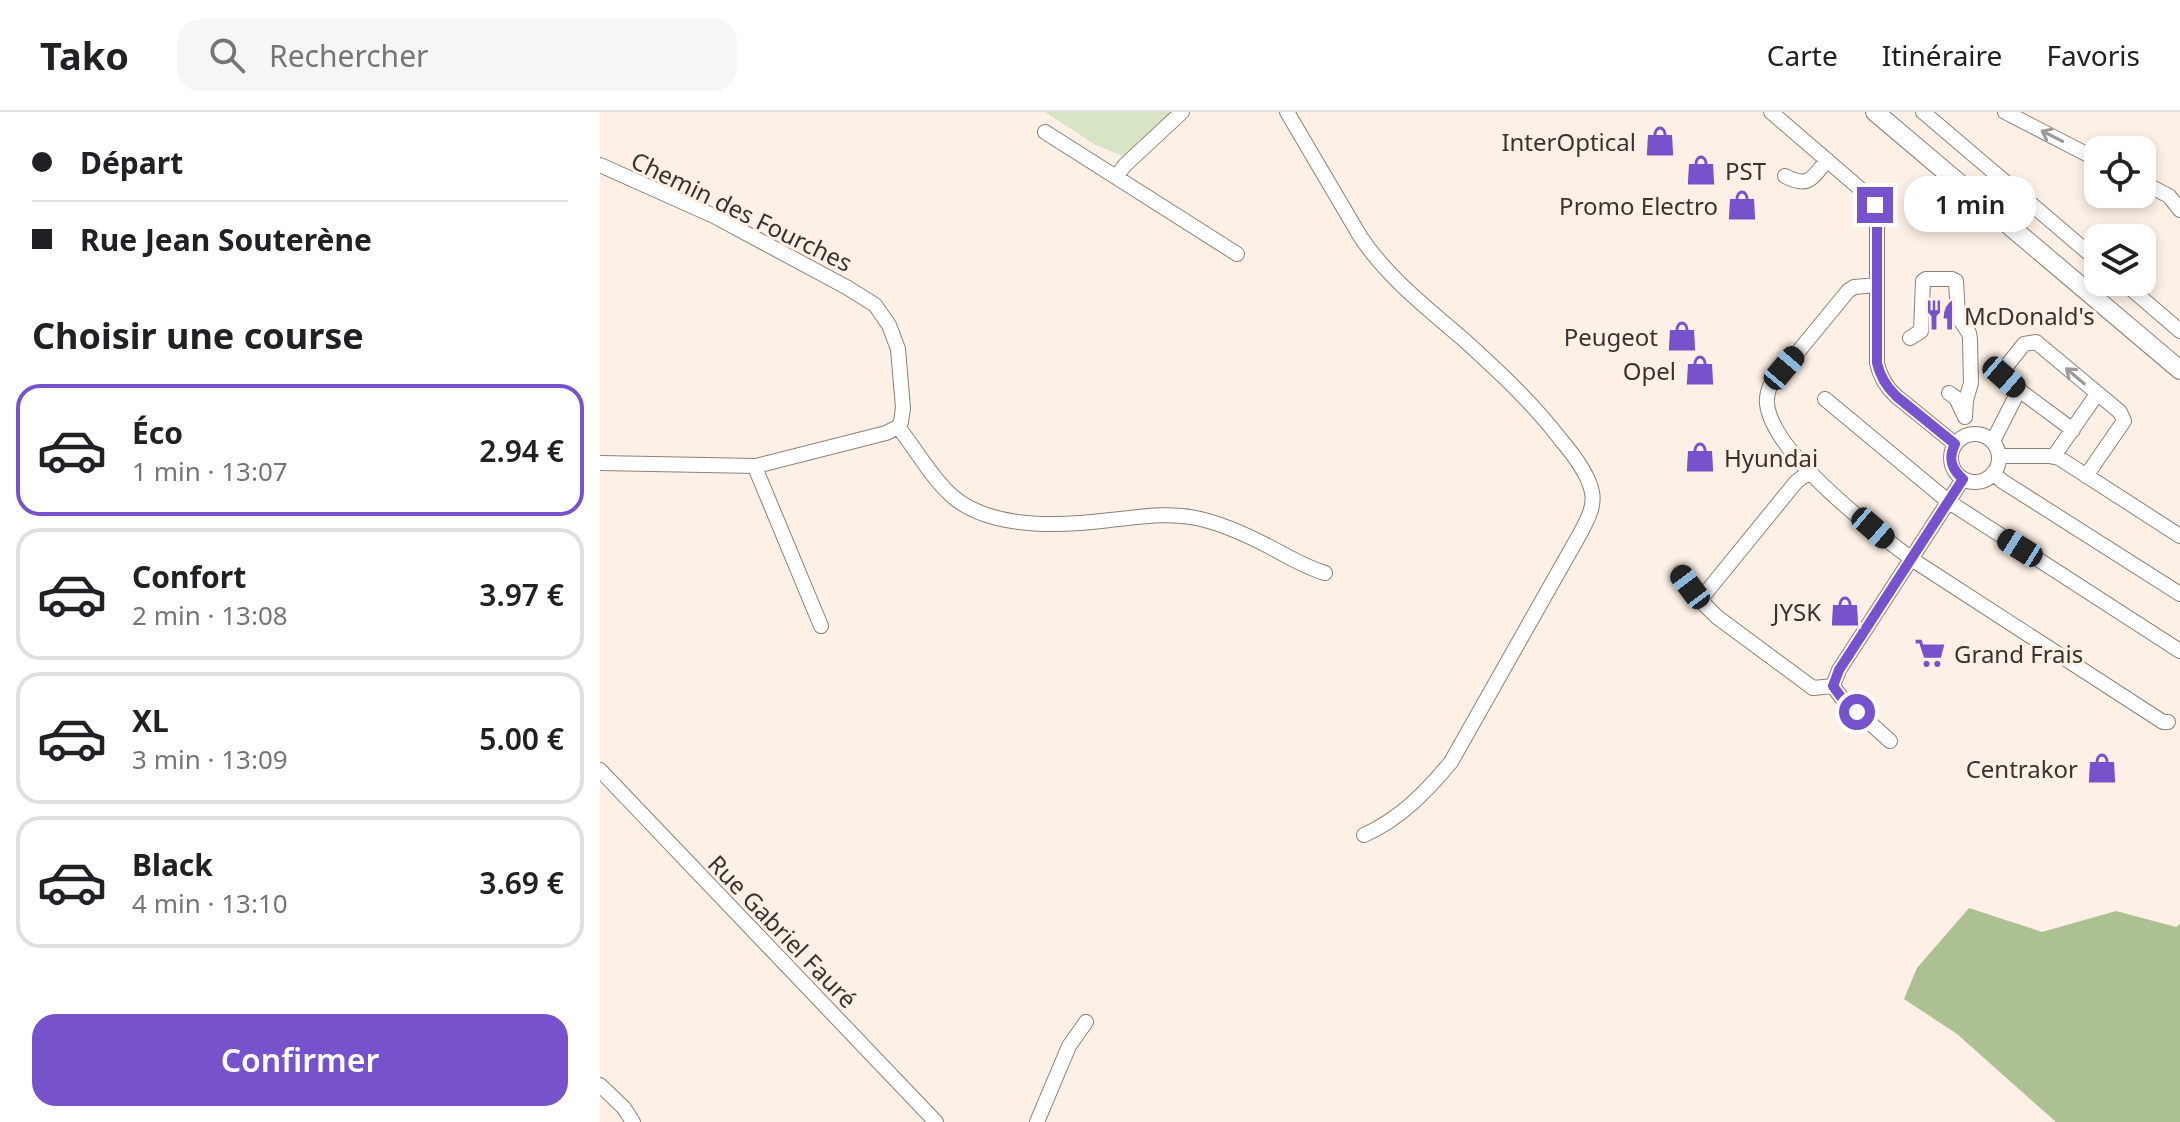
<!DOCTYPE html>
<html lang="fr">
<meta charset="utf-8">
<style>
:root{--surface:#fff;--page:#f6f6f6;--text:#202124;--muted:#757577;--line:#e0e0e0;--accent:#7652cc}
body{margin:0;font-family:"Noto Sans",sans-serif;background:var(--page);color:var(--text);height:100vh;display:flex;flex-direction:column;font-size:30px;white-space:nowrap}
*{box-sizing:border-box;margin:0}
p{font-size:26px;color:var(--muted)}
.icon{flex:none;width:44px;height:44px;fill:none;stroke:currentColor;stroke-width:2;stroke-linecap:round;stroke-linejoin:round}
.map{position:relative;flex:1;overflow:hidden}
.side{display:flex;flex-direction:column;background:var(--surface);width:600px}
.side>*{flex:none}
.banner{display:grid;align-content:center;height:176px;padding:0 32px;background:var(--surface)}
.controls{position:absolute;left:1484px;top:24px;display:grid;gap:16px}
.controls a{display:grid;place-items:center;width:72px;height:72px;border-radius:16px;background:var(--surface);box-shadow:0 4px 12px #0003;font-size:40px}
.end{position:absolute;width:36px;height:36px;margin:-18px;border:10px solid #7652cc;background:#fff;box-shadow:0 0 0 4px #fff}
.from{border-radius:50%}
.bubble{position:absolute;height:56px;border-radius:24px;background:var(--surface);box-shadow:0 4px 12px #0003;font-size:26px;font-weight:600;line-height:56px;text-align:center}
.car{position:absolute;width:24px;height:48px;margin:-24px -12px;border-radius:10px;box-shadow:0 0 6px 2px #0007;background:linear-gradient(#222 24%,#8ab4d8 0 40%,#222 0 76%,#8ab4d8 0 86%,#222 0)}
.banner b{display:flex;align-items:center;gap:28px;height:76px;font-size:30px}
.banner b+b{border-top:2px solid var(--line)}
.banner i{width:20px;height:20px;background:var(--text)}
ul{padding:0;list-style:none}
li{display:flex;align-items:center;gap:24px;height:132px;margin:0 16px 12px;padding:0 16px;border:4px solid var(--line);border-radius:24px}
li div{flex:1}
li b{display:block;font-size:30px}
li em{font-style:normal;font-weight:600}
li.current{border-color:var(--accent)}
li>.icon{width:72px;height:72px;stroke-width:1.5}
h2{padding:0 32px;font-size:36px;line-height:96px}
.primary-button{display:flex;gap:16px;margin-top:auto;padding:16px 32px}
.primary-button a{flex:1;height:92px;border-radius:24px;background:var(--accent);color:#fff;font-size:32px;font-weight:600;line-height:92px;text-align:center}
header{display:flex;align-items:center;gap:48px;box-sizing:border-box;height:112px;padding:0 40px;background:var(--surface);border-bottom:2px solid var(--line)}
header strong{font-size:38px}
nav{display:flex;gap:44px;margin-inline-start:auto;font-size:28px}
.search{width:560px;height:72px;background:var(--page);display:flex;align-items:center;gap:20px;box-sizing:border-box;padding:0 28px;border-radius:24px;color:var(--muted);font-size:30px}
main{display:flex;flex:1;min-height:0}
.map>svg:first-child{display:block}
</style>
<header>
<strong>Tako</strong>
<div class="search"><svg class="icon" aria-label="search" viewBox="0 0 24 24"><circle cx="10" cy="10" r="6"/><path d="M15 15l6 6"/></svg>Rechercher</div>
<nav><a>Carte</a><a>Itinéraire</a><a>Favoris</a></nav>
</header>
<main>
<section class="side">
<div class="banner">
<b><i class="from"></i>Départ</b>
<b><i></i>Rue Jean Souterène</b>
</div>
<h2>Choisir une course</h2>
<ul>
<li class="current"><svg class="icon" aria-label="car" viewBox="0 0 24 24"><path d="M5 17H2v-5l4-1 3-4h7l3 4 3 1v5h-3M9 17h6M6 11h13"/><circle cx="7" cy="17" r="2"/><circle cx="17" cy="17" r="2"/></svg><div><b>Éco</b><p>1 min · 13:07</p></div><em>2.94 €</em></li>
<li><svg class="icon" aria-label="car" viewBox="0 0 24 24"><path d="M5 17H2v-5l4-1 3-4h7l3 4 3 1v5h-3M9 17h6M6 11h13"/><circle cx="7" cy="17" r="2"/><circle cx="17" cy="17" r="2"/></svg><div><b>Confort</b><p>2 min · 13:08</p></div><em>3.97 €</em></li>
<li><svg class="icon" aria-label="car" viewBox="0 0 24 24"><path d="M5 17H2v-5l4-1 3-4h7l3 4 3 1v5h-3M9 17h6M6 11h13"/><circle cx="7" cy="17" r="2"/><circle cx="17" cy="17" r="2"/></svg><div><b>XL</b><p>3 min · 13:09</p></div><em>5.00 €</em></li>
<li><svg class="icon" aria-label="car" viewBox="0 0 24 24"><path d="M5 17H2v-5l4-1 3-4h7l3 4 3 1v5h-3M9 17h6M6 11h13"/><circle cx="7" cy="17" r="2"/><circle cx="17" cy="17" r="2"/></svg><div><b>Black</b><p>4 min · 13:10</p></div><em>3.69 €</em></li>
</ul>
<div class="primary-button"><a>Confirmer</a></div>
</section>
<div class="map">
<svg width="1580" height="1010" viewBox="0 0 1580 1010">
<rect width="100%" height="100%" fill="#fdf1e7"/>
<path fill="#d7e5c4" d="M445,0H573L525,45L494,32Z"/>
<path fill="#adc091" d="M1369,796L1442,820L1516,799L1576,815L1580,812V1010H1456L1357,922L1304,887L1317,856Z"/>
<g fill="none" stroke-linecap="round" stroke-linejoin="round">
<g stroke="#8c8077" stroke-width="16">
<path id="minor" d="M687,0L760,124C786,164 827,196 863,227C898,259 932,290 961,328C973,342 988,361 992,380C995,395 987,408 981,420L851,650C826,680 800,707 764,723
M1171,0L1272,87L1277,107V251C1280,265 1286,275 1296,284L1355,332
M1323,0L1498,149
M1405,0L1498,48
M445,20L637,142
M0,53L114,104L248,176L275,193L289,213L298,237L303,296L301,310L298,315
M1185,64C1209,77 1213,65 1227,48
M516,65L525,53L582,0
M1542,70L1569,84L1580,98
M1523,170L1580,219
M1277,173L1254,175L1248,179L1170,274C1168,280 1166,285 1167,292C1173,342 1273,418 1313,448L1563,610H1568
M1310,226L1321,219L1323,169L1326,167H1352L1356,169L1358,205L1369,221L1370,227L1371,271L1366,288L1365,305L1356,286L1349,281
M1419,278L1473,318
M1225,287L1349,390L1580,539
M298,315C316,337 330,364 351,383C389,418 463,414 510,408C540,405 567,400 596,406C621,411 647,423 670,435C689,445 705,455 725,461
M1351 346a24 24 0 1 1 48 0a24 24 0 1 1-48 0Z
M1393,329L1419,278L1404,265L1405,256L1424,232L1436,230L1520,300L1524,309L1486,364
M1399,344H1449L1459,346L1580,424
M1454,344L1497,282
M0,351L156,354L286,321L298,315
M156,354L157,360L221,514
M1393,361L1402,369L1580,482
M1080,461L1100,488L1117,505L1213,576L1233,574
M1100,488L1196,370L1209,360
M1233,574L1239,558L1363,367
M1233,574L1241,585L1290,629
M0,658L336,1010
M0,973L24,996L33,1010
M437,1010L469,934L486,910"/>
</g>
<g stroke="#8c8077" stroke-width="20">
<path id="major" d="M1275,0L1580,258"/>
</g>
<use href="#minor" stroke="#fff" stroke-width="14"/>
<use href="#major" stroke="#fff" stroke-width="18"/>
</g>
<defs><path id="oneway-shaft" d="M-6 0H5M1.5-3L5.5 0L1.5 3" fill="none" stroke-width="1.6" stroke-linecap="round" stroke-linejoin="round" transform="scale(2)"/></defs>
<g stroke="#9c9997">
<use href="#oneway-shaft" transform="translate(1452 24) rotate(-153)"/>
<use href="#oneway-shaft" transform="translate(1475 264) rotate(-140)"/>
</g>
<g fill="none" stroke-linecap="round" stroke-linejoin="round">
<path stroke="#7652cc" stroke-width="10" d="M1257,600L1241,585L1233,574L1239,558L1363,367C1351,357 1348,346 1355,332L1296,284C1286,274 1280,265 1277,251V107L1275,93"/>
</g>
<defs>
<g id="shop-bare" transform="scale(2.4)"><path d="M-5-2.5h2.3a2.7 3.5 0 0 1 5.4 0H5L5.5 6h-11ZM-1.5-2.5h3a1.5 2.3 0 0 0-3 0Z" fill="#7652cc" stroke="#fdf1e7" stroke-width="2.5" paint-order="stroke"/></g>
<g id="restaurant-bare" transform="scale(2.4)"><path d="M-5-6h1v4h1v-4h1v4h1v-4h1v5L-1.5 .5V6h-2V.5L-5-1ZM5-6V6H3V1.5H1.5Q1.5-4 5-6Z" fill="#7652cc" stroke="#fdf1e7" stroke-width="2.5" paint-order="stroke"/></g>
<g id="supermarket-bare" transform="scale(2.4)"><path d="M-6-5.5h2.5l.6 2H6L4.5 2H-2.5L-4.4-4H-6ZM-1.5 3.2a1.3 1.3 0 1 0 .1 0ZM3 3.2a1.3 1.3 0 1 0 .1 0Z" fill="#7652cc" stroke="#fdf1e7" stroke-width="2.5" paint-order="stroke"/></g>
</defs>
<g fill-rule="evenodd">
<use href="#shop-bare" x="1060" y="29"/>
<use href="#shop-bare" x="1101" y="58"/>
<use href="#shop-bare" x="1142" y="93"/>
<use href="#restaurant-bare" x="1340" y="203"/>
<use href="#shop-bare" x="1082" y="224"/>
<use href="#shop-bare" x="1100" y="258"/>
<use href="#shop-bare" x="1100" y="345"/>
<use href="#shop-bare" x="1245" y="499"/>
<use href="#supermarket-bare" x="1330" y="541"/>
<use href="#shop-bare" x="1502" y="656"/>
</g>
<g text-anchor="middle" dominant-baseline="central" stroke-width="6" stroke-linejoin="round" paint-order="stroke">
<g font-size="24" fill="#38332f" stroke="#fdf1e7" text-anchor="end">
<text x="1036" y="29">InterOptical</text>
<text x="1125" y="58" text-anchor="start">PST</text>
<text x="1118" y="93">Promo Electro</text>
<text x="1364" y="203" text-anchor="start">McDonald's</text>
<text x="1058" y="224">Peugeot</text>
<text x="1076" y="258">Opel</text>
<text x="1124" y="345" text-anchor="start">Hyundai</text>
<text x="1221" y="499">JYSK</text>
<text x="1354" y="541" text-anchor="start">Grand Frais</text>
<text x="1478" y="656">Centrakor</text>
</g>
<g font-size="24" fill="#38332f" stroke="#fdf1e7">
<text transform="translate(142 99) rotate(26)">Chemin des Fourches</text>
<text transform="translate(183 819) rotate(46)">Rue Gabriel Fauré</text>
</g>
</g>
</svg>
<div class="controls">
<a><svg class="icon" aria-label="locate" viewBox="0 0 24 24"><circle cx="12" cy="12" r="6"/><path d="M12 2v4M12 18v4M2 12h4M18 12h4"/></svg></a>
<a><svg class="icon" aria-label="layers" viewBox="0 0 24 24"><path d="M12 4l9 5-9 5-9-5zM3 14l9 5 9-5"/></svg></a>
</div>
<i class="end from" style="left:1257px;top:600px"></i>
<i class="end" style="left:1275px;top:93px"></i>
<div class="bubble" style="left:1304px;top:64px;width:132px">1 min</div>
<i class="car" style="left:1184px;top:256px;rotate:40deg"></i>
<i class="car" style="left:1404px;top:265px;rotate:131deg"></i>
<i class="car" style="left:1273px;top:416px;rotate:131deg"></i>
<i class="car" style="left:1420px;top:436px;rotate:302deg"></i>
<i class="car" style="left:1090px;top:475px;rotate:323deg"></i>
</div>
</main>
